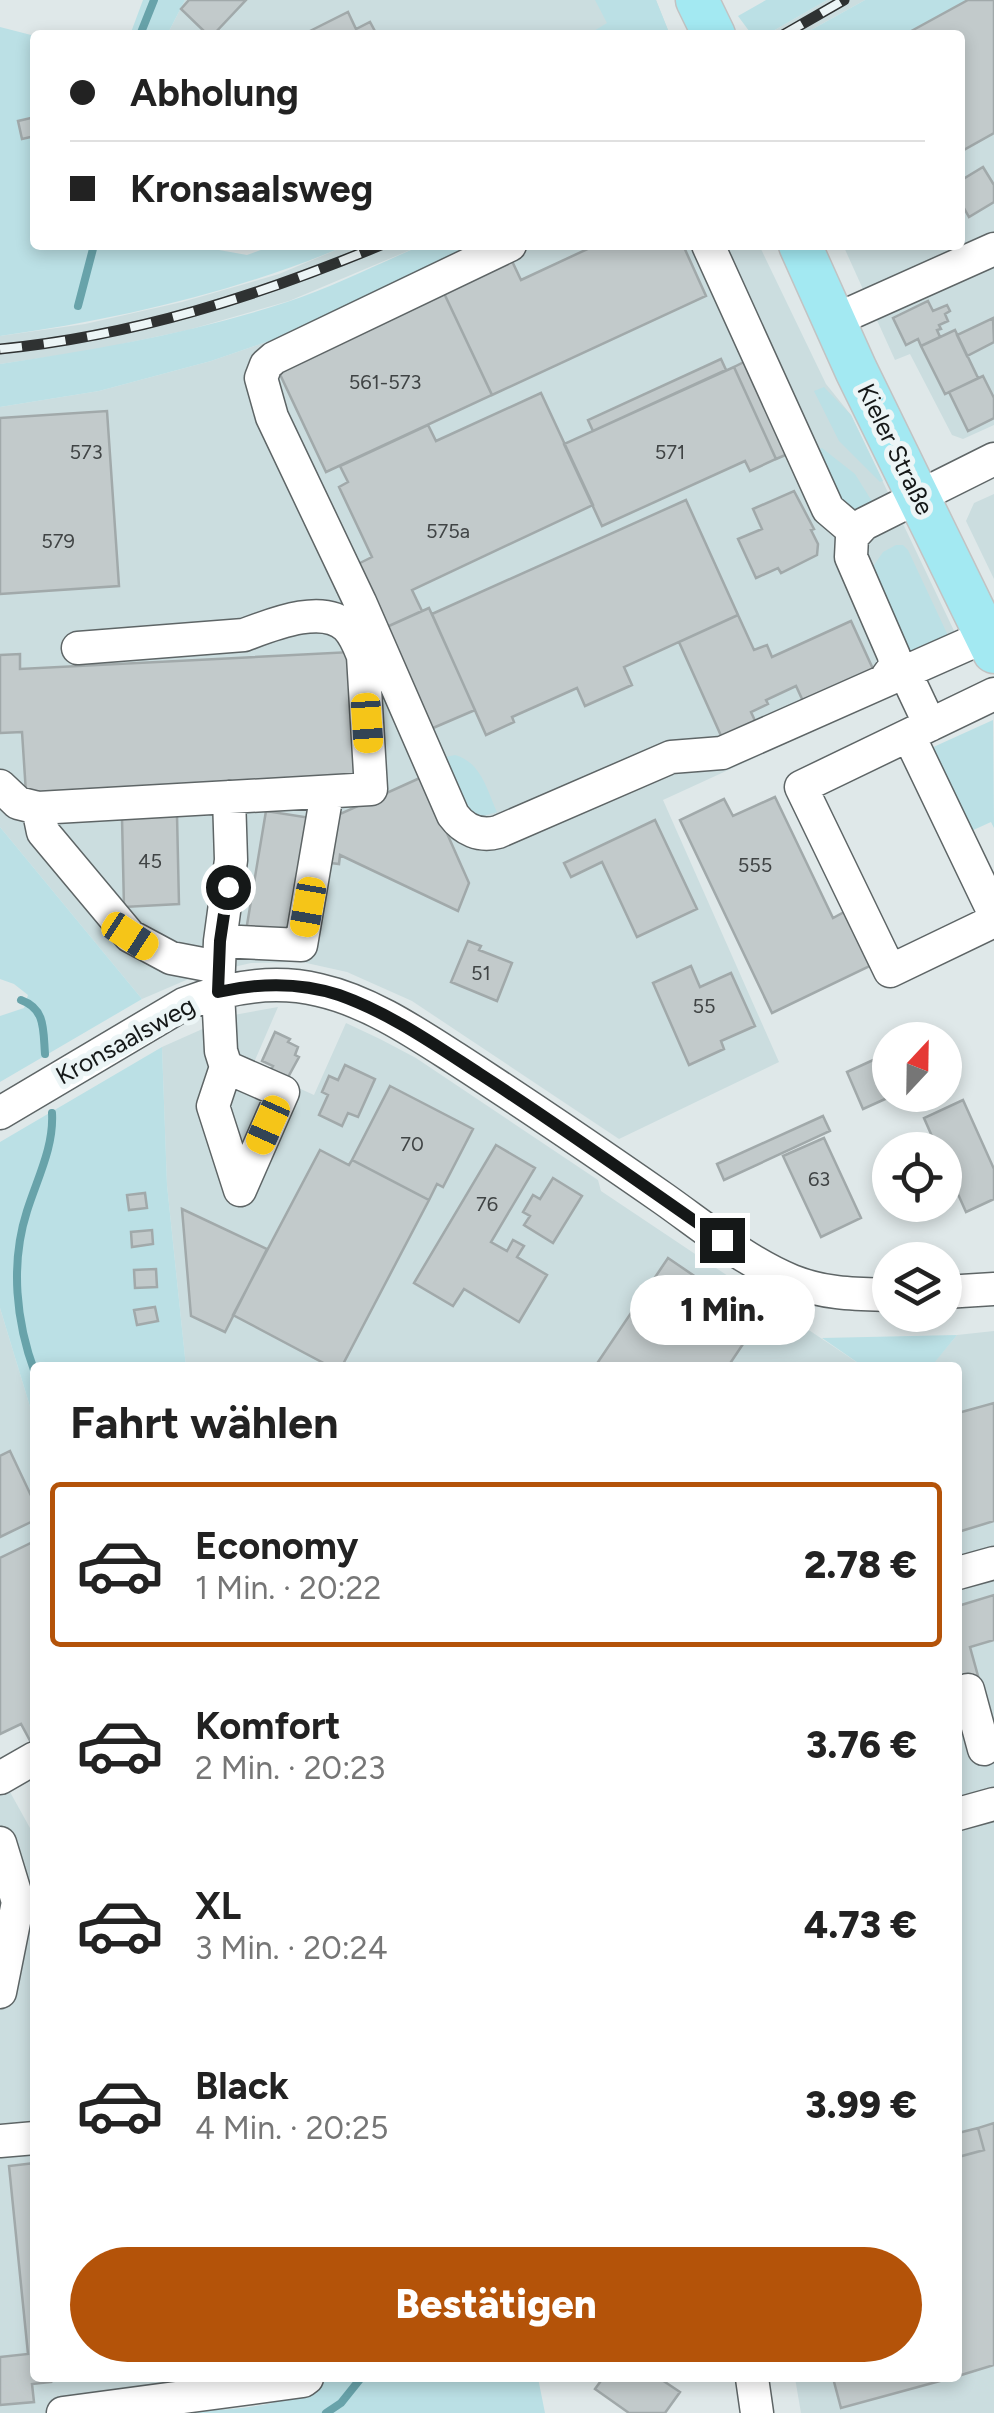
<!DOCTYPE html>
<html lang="de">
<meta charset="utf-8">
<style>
:root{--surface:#fff;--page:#f6f6f6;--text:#222;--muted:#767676;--line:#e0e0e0;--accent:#b45309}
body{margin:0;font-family:Figtree,sans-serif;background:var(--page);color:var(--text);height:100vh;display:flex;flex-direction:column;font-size:38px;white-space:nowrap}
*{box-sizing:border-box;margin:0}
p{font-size:32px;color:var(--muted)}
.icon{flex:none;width:55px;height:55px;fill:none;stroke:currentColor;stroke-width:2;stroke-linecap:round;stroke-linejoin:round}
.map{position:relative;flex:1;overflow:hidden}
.sheet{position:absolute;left:30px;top:1362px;width:932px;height:1020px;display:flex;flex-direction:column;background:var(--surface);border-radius:10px;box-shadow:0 5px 15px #0003}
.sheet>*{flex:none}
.banner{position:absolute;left:30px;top:30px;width:935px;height:220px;border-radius:10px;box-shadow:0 5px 15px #0003;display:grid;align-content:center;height:220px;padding:0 40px;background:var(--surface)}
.needle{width:65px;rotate:22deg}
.controls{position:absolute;left:872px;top:1022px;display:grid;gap:20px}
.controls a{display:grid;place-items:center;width:90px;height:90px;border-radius:50%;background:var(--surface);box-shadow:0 5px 15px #0003;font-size:50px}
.end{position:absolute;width:45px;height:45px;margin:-22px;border:12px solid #151818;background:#fff;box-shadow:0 0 0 5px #fff}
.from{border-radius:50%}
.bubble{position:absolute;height:70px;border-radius:35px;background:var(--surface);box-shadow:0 5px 15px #0003;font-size:32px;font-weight:800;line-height:70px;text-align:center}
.car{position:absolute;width:30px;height:60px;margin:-30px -15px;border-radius:12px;box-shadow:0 0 8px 2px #0007;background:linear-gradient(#f5c518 24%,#345 0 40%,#f5c518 0 76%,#345 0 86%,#f5c518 0)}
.banner b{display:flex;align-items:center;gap:35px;height:95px;font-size:38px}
.banner b+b{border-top:2px solid var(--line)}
.banner i{width:25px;height:25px;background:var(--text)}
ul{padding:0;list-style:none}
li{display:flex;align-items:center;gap:30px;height:165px;margin:0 20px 15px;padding:0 20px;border:5px solid transparent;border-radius:10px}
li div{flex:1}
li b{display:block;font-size:38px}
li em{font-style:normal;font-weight:800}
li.active{border-color:var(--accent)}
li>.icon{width:90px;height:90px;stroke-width:1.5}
h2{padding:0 40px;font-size:45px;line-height:120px}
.cta{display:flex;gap:20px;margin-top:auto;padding:20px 40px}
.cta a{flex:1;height:115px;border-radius:60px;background:var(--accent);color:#fff;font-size:40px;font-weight:800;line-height:115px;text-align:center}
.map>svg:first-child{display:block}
</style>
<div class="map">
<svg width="994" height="2413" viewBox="0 0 994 2413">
<rect width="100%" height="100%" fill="#dfe8e9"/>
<path fill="#cbdddf" d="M185,0H656L670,35H167Z
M827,0H865L802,35H766Z
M968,0H994V425L963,439L952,435L910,354L895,360L843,245H960V35H904Z
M348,245H422L289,301L188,330L89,351L0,364V336L85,324L182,302L279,274Z
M496,245H759L826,384L851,415L968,660L663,800L779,1062L619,1139L412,1001L347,972L302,962L251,963L198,975L142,999L0,827V407L99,391L211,361L330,320Z
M994,494V579L966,521L974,503Z
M278,1007L252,1067L314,1095L346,1023L380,1039L416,1058L598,1180L601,1191L864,1367H186L167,1185L162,1047L234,1015Z
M0,1308L35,1423V1541L0,1558Z
M994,1331V2413H801L795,2378H958V1368L930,1367L957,1335Z
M0,1783L10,1792L35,1837V1944L30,1967L35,1966V2378H323L296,2396L270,2403L175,2413H0Z"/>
<path fill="#bbe0e5" d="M143,0H185L167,35H130Z
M595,0H656L670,35H587L607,23Z
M766,0H827L766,35H752L738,16Z
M865,0H968L904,35H802Z
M0,27L35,36V245H191L247,255L274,245H348C236,292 120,319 0,336Z
M422,245H496L330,320L211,361L99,391L0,407V364C97,349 194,333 287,302C333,287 378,264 422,245Z
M824,387L851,415L883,481L880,482L839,441L814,391Z
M822,448L855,474L873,503L856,511L843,508L814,451Z
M896,545H903L908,550L951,642L911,658L870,571L883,552Z
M993,720L994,828L991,822L969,832L929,749Z
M455,755C481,762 487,790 497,812L483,816L468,814L437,759Z
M0,827L142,999L0,1082V1016L24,1008L28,995L14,984L0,979Z
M162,1047L167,1185L186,1367L35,1368V1423L0,1308V1142Z
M957,1335L930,1368L864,1367L822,1338Z
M323,2378H538L545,2413H175C223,2408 287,2412 323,2378Z"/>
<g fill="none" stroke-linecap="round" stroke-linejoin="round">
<path stroke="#68a3aa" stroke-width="8" d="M140,35L154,0
M78,306L94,245
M21,1000C46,1009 43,1030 45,1054
M35,1373C16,1322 10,1264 27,1211C37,1179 54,1147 52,1113
M326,2413L341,2403L361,2378"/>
</g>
<path fill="#c2cacb" stroke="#a1a9aa" stroke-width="2.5" d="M189,0H246L213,35H208L181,9Z
M968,0H994V133L960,152V35H904Z
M348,12L356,29L370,22L377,35H302Z
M35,117V136L22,139L18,121Z
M983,167L994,185V202L969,217L960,201V181Z
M596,245H683L706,296L492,395L443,291L511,259L521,280Z
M443,291L492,395L326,472L277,368Z
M928,301L933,311L947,305L950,311L945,314L948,321L939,325L941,329L937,330L940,337L921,346L918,339L906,345L893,318Z
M993,318L994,342L967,356L957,335Z
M955,330L978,378L945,394L921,346Z
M721,359L726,370L593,431L588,420Z
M748,360L790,453L776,459L734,367Z
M734,367L776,459L750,471L745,461L602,526L564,444Z
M983,376L994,398V418L968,431L949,392Z
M541,393L593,505L412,590L422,611L380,630L352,567L372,557L339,487L348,482L340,466L428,425L436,441Z
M107,411L119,586L0,594V418Z
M794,491L814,529L811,530L818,544L817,555L781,573L778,568L756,578L738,539L762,529L753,509Z
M686,500L738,615L624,667L632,685L585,706L577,688L512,717L514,722L486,735L432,614Z
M429,608L475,710L426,731L380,630Z
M738,615L754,650L767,645L772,657L851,621L873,669L803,701L796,686L766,700L768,704L751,712L757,725L723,740L679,642Z
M351,652L357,776L26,793L22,732L0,733V655L20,654V669Z
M422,777L469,883L458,911L340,855L339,864L323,862L331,818Z
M775,797L833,918L846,911L872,965L772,1013L680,820L724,799L733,816Z
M266,811L317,819L297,940L246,931Z
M177,815L179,904L124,907L122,818Z
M655,820L697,909L637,937L602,862L571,877L564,863Z
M468,941L481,946L479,950L512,963L497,1001L451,982Z
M691,966L700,987L731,973L755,1026L721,1041L724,1049L689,1065L653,983Z
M275,1032L290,1039L288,1042L298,1047L295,1055L299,1057L287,1079L270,1071L273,1066L262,1061Z
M882,1056L890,1073V1095H894L863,1109L847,1072Z
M345,1065L375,1079L358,1117L348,1113L342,1126L319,1115L328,1095L322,1092L329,1076L338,1080Z
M390,1086L473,1129L443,1187L437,1184L429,1200L352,1160Z
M963,1100L994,1169V1199L966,1212L945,1165V1150H938L924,1118Z
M823,1116L830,1131L724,1180L717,1164Z
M824,1138L861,1218L821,1237L783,1156Z
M496,1145L535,1168L491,1242L507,1251L513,1240L524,1246L517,1257L547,1275L519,1322L464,1289L453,1306L414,1283Z
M320,1150L349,1165L352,1160L429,1200L341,1368H333L233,1315Z
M553,1178L582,1196L553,1243L524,1225L530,1216L523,1212L533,1195L540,1199Z
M145,1193L147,1208L129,1210L127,1195Z
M182,1209L267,1249L225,1332L191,1316Z
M152,1230L153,1244L132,1247L131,1232Z
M668,1258L759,1320L727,1368H594Z
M156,1269L157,1287L135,1288L134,1270Z
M155,1307L158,1321L137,1325L134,1310Z
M994,1403V1521L958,1532V1413Z
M10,1451L35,1504V1520L0,1537V1456Z
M35,1541V1750L21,1724L0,1734V1558Z
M994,1595V1640L970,1647L978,1676L958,1682V1606Z
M994,2123V2365L958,2376V2157L984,2150L978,2128Z
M978,2128L984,2150L958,2157V2133Z
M35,2163V2378H50L51,2382L32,2384L34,2402L0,2405V2357L28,2354L9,2166Z
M603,2378H659L680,2392L665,2413H629L595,2389Z
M833,2378H951L841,2408Z"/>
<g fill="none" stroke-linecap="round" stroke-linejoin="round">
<g stroke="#5e6566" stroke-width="35">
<path id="minor" d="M510,245L274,358L266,365L261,378L272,417L360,602L453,815C464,830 480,837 498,832L671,757L722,753L986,636
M708,245L828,509L855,532
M833,321L994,249
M904,670L930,725
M887,677L895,666L894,656L851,557L852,537L864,524L994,459
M994,694L801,787L890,971L994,921
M909,736L994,913
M0,786L18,803L38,808L371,789L363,656C359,646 355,635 347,627C323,603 271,625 244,635L78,648
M229,797L231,860L220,941L218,992L221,1051L226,1067L213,1106L240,1190
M38,808L43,832L130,936L171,958L218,967
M220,941L301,945L327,793
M226,1067L283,1092L240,1190
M0,1113L184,1004C228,987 273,979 319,990C368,1001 413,1031 455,1058C526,1104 595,1151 664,1199C705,1228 746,1262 792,1281C824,1294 857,1294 890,1295
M945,1292L994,1289
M958,1573L994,1563
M968,1690L984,1749
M0,1778L35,1758
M958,1814L994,1804
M0,1843L18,1902L0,1992
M0,2141L35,2138
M752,2378L757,2413
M63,2413L303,2381L307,2378"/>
</g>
<g stroke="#c2c3c3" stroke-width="45">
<path id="major" d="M697,0L714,35
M800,245L856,370L994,652"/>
</g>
<use href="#minor" stroke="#fff" stroke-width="32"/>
<use href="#major" stroke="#a3e9f2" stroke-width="42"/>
<g stroke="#2f3232" stroke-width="11">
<path id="rail" d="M783,35L844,0
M0,349C133,336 258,296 381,245"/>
</g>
<use href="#rail" stroke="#ecf5f6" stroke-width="8" stroke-dasharray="22" stroke-linecap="butt"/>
</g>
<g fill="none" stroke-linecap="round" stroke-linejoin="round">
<path stroke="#151818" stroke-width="12" d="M228,887L220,941L218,992C258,983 300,982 339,995C390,1013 435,1045 480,1074C562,1127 641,1184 722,1240"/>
</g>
<g text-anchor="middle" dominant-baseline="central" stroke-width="10" stroke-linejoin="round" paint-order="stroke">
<g font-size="20" fill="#404445">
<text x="385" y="382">561-573</text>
<text x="86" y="452">573</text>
<text x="670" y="452">571</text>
<text x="448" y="531">575a</text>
<text x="58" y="541">579</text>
<text x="150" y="861">45</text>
<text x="755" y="865">555</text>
<text x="481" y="973">51</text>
<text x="704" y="1006">55</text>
<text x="412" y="1144">70</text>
<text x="819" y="1179">63</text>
<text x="487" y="1204">76</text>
</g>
<g font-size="25" fill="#151818" stroke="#ecf5f6">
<text transform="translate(896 449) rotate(64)">Kieler Straße</text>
<text transform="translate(125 1040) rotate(-29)">Kronsaalsweg</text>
</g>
</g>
</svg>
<div class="controls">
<a><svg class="needle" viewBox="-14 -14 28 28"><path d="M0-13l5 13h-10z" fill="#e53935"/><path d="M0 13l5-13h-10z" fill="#767676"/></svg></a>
<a><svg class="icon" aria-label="locate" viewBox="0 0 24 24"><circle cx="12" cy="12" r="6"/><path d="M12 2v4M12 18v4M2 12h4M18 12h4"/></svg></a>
<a><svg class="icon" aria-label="layers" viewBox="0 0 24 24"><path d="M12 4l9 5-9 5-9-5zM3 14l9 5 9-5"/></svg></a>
</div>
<i class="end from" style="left:228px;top:887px"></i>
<i class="end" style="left:722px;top:1240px"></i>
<div class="bubble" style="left:630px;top:1275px;width:185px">1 Min.</div>
<i class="car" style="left:367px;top:723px;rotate:176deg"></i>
<i class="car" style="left:308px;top:907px;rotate:190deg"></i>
<i class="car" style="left:130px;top:936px;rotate:123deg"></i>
<i class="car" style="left:268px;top:1125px;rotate:204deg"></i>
<div class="banner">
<b><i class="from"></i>Abholung</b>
<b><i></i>Kronsaalsweg</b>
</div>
<section class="sheet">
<h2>Fahrt wählen</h2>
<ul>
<li class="active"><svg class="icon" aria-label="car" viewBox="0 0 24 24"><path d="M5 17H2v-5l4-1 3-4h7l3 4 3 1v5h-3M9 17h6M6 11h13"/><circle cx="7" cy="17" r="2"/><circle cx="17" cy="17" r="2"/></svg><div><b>Economy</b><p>1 Min. · 20:22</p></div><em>2.78 €</em></li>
<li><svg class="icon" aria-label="car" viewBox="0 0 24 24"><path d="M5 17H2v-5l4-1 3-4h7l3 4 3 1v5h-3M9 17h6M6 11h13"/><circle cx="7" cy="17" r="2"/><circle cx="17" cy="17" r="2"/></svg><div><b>Komfort</b><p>2 Min. · 20:23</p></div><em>3.76 €</em></li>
<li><svg class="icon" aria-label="car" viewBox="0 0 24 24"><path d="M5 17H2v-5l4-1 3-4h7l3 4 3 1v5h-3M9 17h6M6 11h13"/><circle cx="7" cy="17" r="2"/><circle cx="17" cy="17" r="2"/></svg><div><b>XL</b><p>3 Min. · 20:24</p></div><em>4.73 €</em></li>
<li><svg class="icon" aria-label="car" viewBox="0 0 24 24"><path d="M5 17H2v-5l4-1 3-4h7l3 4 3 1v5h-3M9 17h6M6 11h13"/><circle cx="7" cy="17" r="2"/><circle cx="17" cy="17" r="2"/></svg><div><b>Black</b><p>4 Min. · 20:25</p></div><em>3.99 €</em></li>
</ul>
<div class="cta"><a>Bestätigen</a></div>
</section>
</div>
